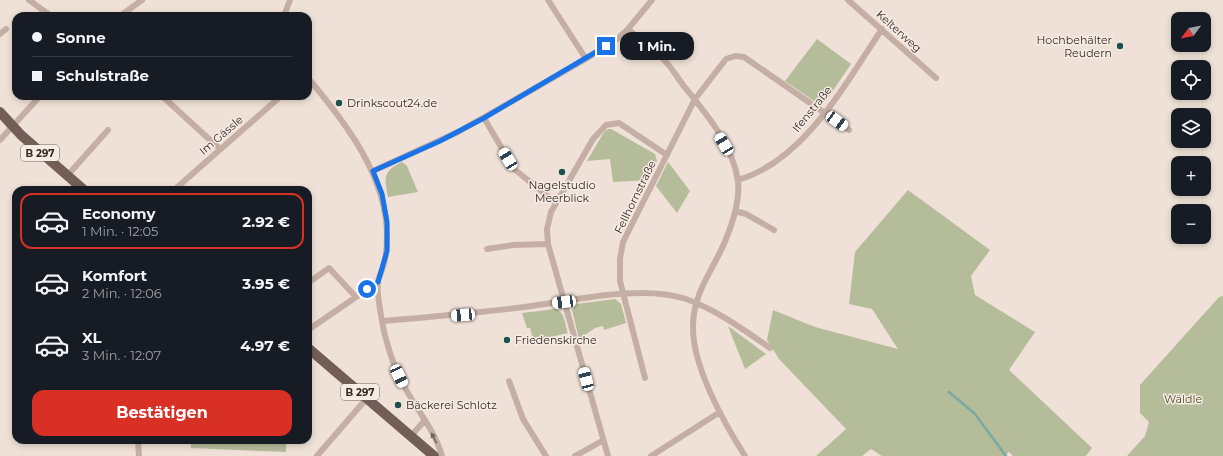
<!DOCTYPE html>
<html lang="de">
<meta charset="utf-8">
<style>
:root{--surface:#171b24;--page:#20242c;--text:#f1f3f6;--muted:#9ea1a6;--line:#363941;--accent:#d93025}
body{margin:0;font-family:Montserrat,sans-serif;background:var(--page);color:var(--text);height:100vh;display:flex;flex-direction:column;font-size:15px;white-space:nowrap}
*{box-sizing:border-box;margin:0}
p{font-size:13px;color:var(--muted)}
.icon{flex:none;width:22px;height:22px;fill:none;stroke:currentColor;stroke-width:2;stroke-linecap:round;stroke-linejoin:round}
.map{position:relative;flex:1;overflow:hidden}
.sheet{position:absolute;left:12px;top:186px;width:300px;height:258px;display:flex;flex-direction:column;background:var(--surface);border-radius:12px;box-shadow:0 2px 6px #0003}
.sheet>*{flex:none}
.guide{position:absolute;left:12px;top:12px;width:300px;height:88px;border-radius:12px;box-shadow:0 2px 6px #0003;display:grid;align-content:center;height:88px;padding:0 20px;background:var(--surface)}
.needle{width:26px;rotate:238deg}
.controls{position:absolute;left:1171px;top:12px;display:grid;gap:8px}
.controls a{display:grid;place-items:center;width:40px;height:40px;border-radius:8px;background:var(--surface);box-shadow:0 2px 6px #0003;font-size:20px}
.end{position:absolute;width:18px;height:18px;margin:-9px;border:5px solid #1a73e8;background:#fff;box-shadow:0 0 0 2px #fff}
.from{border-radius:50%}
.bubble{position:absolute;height:28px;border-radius:12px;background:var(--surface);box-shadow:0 2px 6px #0003;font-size:13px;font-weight:700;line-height:28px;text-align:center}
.car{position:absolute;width:12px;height:24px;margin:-12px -6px;border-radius:5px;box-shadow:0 0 3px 1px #0007;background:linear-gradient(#fff 24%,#345 0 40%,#fff 0 76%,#345 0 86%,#fff 0)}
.guide b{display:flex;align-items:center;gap:14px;height:38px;font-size:15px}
.guide b+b{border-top:1px solid var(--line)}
.guide i{width:10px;height:10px;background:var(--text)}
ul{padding:7px 0 0;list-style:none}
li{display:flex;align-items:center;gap:12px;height:56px;margin:0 8px 6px;padding:0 12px;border:2px solid transparent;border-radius:12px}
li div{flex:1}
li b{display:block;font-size:15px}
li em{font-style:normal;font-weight:700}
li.active{border-color:var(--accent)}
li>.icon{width:36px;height:36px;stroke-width:1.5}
.button{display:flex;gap:8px;margin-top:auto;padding:8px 20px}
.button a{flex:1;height:46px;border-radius:12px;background:var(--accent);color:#fff;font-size:16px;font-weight:700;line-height:46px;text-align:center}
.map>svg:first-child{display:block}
</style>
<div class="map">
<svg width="1223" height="456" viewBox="0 0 1223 456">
<rect width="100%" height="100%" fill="#efe1d7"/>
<path fill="#b5bc99" d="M817,39L851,64L826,101L817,103L785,81Z
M608,129H611L655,154L657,161L649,180L613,182L610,159L587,161L604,132Z
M402,162L407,166L418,192L388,197C384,178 383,171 402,162Z
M668,162L690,191L677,213L656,186Z
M908,190L990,250L971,276L975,295L1035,332L1009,370L1092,448L1086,456H1013L1009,452L1005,456H882L871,449L862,456H816L846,429L779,359L767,340L773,310L815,327L898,349L872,309L849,304L855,252Z
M1223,296V456H1127L1145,436L1149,422L1140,413V385L1219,297Z
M615,299L621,304L626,323L604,330L603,326L595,328L579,339L572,310L577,304Z
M556,309C565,312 565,325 568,333L534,341L530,328H527L522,313Z
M728,326L766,354L745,369Z
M191,440H286V452L191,448Z"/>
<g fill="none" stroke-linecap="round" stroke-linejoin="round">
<path stroke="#79a9a5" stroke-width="2.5" d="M949,392L975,414L1006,456"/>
<path stroke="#c5afa5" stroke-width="6" d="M29,0L51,16
M548,0L586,59
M848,0L936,78
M120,16L142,0
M284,16L290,0
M628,29C640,40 654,49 665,61C672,68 677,77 683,85C705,112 733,145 738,181C740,200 733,222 726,239C714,269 693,292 693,326C692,366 724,423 745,456
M0,34L6,29
M308,78C346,123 387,176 387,237C387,248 386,260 382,270C381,274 378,278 378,282C376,291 383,329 386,339C390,354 395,370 403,384C415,408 435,430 442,456
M162,96L220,149
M484,118L514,169L555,202
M0,140L40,96
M373,171L458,132L586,59L616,40L628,29L652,0
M67,176L108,130
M738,180C804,161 846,83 882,29
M174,190L281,96
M735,211L746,214L774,230
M487,249L513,245L548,244
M308,283L329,268L356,297
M383,321C430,317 477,313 524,307C572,301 640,284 686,299C717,310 744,330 770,348
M308,330L378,282
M645,378L620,281V259L623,242L695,99L726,59L735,56L744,57L849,130
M509,381L523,419L546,456
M411,436L425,420
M138,440L139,456
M317,456L367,398
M575,456L602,441
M608,456L548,244L547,229L551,212L593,139L606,125L619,123L667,155
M651,456L720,412"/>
<path stroke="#735d57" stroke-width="10" d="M0,112L21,135L84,190
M308,348L434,456"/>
</g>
<defs><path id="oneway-solid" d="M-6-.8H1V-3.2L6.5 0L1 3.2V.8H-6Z"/></defs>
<use fill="#74655f" href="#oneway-solid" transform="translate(434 438) rotate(-117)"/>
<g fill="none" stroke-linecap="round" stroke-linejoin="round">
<path stroke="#1a73e8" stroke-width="5" d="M367,289L378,282L387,251V222L382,194L373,171L440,141L484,118L606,46"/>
</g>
<g fill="#1e504d" stroke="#f7ebe3" stroke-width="1.5">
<circle cx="1120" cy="46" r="4"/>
<circle cx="339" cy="103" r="4"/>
<circle cx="562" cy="172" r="4"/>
<circle cx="507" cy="340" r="4"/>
<circle cx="398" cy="405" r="4"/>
</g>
<g text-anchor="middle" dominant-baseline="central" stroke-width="3" stroke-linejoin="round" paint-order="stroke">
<g fill="#f7ebe3" stroke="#6d625e" stroke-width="1">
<rect x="21" y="145" width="38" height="16" rx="3"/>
<rect x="341" y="384" width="38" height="16" rx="3"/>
</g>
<g font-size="10" font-weight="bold" fill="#322825">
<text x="40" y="153">B 297</text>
<text x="360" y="392">B 297</text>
</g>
<g font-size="11" fill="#322825" stroke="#f7ebe3">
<text transform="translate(899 31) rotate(42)">Kelterweg</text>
<text transform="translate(812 109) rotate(-51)">Ifenstraße</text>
<text transform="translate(221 135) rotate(-41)">Im Gässle</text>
<text transform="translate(635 197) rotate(-64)">Fellhornstraße</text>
</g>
<g font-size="11" fill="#322825" stroke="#f7ebe3" text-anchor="start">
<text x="1112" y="40" text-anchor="end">Hochbehälter<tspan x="1112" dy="13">Reudern</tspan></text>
<text x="347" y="103">Drinkscout24.de</text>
<text x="562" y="185" text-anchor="middle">Nagelstudio<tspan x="562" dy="13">Meerblick</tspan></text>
<text x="515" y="340">Friedenskirche</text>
<text x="406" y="405">Bäckerei Schlotz</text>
</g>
<g font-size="11" fill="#454e2b" stroke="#f7ebe3">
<text x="1183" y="399">Wäldle</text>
</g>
</g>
</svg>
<div class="controls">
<a><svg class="needle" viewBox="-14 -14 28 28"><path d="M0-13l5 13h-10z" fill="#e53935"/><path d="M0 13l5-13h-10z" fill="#9ea1a6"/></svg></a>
<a><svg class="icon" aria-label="locate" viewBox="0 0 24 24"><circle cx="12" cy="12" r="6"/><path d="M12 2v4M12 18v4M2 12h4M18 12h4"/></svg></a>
<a><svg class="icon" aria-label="layers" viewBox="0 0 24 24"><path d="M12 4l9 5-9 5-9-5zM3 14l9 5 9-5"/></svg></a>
<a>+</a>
<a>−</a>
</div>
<i class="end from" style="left:367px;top:289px"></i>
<i class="end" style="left:606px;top:46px"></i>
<div class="bubble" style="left:620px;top:32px;width:74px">1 Min.</div>
<i class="car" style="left:837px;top:121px;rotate:126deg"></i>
<i class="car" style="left:724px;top:144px;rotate:329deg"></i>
<i class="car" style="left:508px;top:159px;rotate:329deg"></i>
<i class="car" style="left:564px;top:302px;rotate:263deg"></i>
<i class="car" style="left:463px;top:315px;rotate:266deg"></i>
<i class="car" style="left:399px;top:376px;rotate:155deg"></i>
<i class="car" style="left:586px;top:379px;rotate:345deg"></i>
<div class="guide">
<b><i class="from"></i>Sonne</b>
<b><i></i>Schulstraße</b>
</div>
<section class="sheet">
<ul>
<li class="active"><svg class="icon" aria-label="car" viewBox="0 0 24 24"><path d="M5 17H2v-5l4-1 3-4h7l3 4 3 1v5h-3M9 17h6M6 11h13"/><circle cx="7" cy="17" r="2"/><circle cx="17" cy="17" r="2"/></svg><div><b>Economy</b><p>1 Min. · 12:05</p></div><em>2.92 €</em></li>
<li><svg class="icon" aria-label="car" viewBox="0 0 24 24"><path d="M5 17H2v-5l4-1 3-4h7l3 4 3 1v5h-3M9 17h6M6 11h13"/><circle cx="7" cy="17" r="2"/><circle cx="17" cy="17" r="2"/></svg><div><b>Komfort</b><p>2 Min. · 12:06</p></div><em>3.95 €</em></li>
<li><svg class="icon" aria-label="car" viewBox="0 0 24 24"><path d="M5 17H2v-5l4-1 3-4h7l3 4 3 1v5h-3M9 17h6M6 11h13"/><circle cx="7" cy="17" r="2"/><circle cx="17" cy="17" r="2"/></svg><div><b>XL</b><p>3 Min. · 12:07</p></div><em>4.97 €</em></li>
</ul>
<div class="button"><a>Bestätigen</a></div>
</section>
</div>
